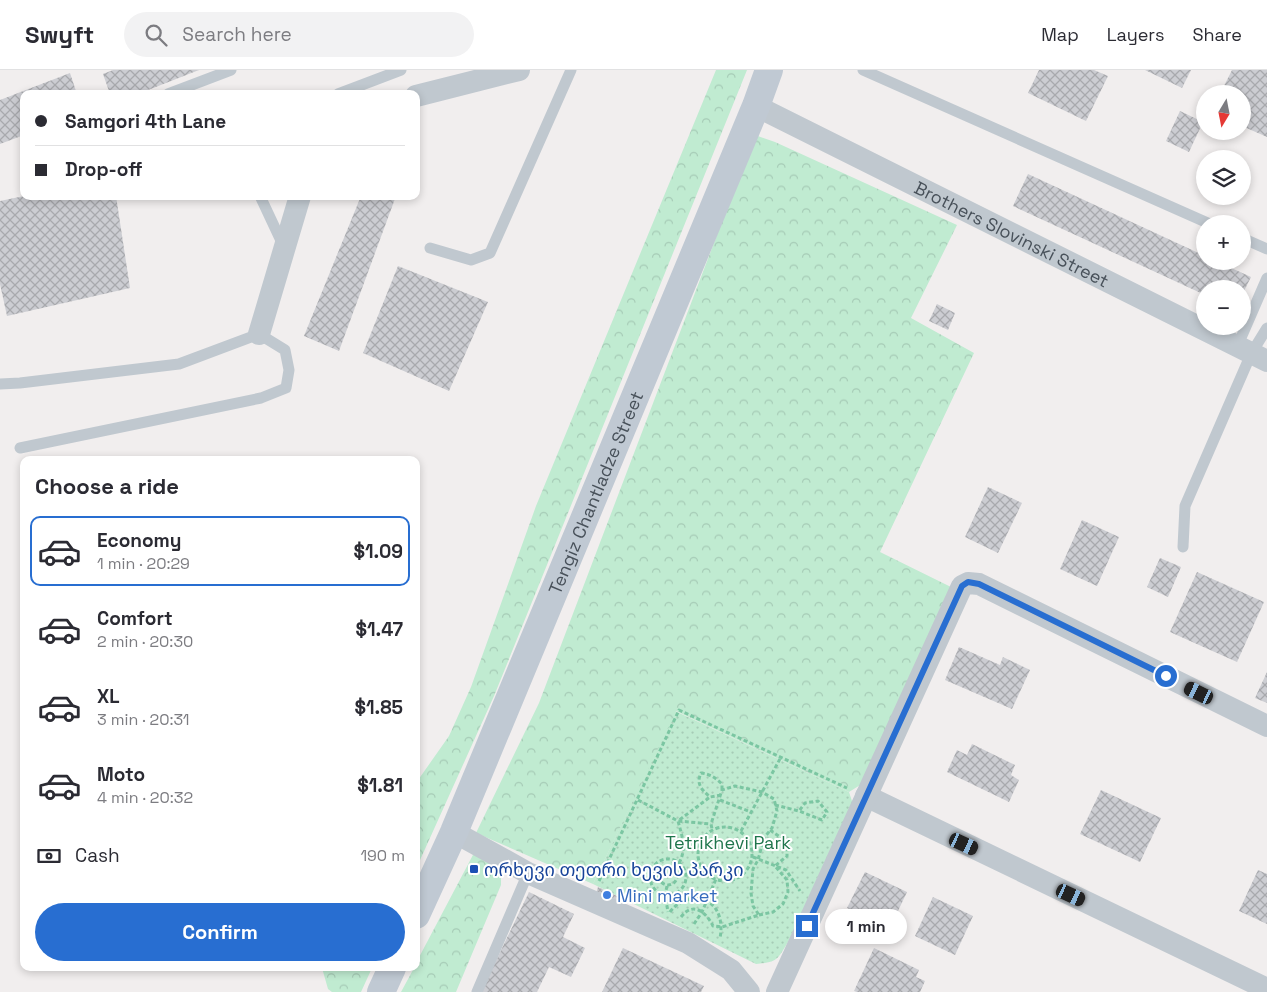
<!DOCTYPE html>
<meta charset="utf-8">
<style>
:root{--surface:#fff;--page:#f2f2f3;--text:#2b2b33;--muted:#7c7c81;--line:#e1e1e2;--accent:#286ed1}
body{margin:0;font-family:"Space Grotesk","Noto Sans Georgian",sans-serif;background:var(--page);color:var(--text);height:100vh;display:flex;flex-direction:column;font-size:19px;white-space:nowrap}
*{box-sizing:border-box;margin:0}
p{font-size:16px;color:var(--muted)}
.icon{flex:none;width:28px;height:28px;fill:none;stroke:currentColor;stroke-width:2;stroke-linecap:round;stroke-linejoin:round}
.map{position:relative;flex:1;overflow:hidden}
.details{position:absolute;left:20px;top:386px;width:400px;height:515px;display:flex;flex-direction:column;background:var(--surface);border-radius:10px;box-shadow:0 2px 8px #0003}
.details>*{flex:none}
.hud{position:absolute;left:20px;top:20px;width:400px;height:110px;border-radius:10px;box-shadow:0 2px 8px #0003;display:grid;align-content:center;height:110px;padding:0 15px;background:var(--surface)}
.needle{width:32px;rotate:190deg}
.fabs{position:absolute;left:1196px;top:15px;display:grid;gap:10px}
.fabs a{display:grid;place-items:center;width:55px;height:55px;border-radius:50%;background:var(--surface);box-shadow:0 2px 8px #0003;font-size:25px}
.end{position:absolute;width:22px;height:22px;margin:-11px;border:6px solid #286ed1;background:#fff;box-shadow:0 0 0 2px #fff}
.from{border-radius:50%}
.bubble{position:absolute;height:35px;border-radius:18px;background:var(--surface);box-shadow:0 2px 8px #0003;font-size:16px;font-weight:700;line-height:35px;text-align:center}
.car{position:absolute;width:15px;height:30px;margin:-15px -8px;border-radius:6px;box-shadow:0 0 4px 1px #0007;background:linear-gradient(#222 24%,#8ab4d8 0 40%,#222 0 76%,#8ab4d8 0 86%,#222 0)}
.hud b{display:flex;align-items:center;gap:18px;height:48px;font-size:19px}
.hud b+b{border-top:1px solid var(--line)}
.hud i{width:12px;height:12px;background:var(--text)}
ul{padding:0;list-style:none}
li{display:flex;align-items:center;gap:15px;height:70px;margin:0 10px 8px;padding:0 5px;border:2px solid transparent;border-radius:10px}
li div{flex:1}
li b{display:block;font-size:19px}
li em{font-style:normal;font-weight:700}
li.selected{border-color:var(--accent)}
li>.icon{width:45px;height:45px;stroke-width:1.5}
h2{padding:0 15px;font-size:22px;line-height:60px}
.pay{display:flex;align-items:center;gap:12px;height:55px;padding:0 15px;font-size:19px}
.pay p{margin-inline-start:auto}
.cta{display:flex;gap:10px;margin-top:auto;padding:10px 15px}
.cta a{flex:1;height:58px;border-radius:30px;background:var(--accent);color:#fff;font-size:20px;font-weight:700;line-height:58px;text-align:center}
header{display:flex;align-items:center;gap:30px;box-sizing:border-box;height:70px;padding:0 25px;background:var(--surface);border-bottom:1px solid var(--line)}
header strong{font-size:24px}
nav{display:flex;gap:28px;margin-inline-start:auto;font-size:18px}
.search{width:350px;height:45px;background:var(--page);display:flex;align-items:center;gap:12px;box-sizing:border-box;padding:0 18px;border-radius:28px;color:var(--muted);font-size:19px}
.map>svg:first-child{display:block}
</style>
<header>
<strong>Swyft</strong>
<div class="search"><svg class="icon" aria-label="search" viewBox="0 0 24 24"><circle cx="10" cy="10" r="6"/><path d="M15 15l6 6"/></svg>Search here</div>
<nav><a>Map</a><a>Layers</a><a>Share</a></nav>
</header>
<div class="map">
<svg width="1267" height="922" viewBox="0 0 1267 922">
<defs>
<pattern id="green-dots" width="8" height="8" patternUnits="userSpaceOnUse" patternTransform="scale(1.25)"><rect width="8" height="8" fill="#c0ebd1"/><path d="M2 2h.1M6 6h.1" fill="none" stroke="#a6cbb6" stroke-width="1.8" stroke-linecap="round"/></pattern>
<pattern id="forest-crowns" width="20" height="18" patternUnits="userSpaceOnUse" patternTransform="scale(1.25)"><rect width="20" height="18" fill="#c0ebd1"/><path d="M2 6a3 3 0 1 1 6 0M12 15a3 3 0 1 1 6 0" fill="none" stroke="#a6cbb6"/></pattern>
<pattern id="building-cross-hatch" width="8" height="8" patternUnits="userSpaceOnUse" patternTransform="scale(1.25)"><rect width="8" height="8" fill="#cccdd2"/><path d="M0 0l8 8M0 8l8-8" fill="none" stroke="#a8a9ad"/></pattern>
</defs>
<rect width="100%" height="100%" fill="#f1eeee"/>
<path fill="url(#green-dots)" d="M675,641L849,722L853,734L788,872C777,890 778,892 756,894L593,814Z"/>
<path fill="url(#forest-crowns)" d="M716,0H747L494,626L416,799V713L449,666L471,617L536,436Z
M755,65L775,72L957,155L911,248L974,283L880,482L951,517L865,712L849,722L676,641L593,814L476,763L539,633Z
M474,783L501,800V815L456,922H401L414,898H416V893Z
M322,898H372L361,922H332L328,919Z"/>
<path fill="url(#building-cross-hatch)" d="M113,0H199L138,24H110L103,4Z
M1039,0H1094L1108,6L1086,51L1028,23Z
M1145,0H1191L1182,18Z
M1232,0H1267V67L1242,56V24H1220Z
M70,3L77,24H24V65L0,74V30Z
M1180,41L1203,52L1189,82L1166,71Z
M1028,104L1205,186V191H1216L1251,207L1242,225V219H1205V225L1013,136Z
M24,126H116L130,218L7,246L0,214V131Z
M361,126H396L339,281L304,266Z
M398,196L488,232L449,321L363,283Z
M937,234L955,243L948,260L929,251Z
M988,417L1022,433L998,483L965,467Z
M1082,450L1119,467L1097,516L1060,499Z
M1160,488L1181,497L1168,527L1147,517Z
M1197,502L1264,532L1237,592L1170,562Z
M959,577L1000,595L1003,587L1030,600L1012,639L945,610Z
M1267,602V633L1255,628Z
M972,674L1015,695L1011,705L1019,710L1009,732L947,702L957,680L967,685Z
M1101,720L1161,748L1140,792L1080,764Z
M1258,800L1267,804V854L1239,841Z
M865,802L907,822L890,858L847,838Z
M598,817L619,827L616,833L596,823Z
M529,822L574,844L563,867L585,878L571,907L549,897L537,922H481Z
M933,827L973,846L955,885L915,866Z
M623,878L704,916L701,922H602Z
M874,878L919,900L916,907L925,911L920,922H857L854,921Z"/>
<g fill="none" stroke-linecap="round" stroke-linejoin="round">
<path stroke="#7bc6a2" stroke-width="3" stroke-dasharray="4 2.5" stroke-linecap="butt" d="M721,725L710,727C701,719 696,714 701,703C710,704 716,708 722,714V720
M638,730L678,751L711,754
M720,730L751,742
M775,735L799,741L822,750L827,742L818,731L805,733L799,741
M698 784a27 27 0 1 1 54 0a27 27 0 1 1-54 0Z
M741,761L781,687
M753,787L786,800L800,821
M650 807a18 18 0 1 1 36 0a18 18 0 1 1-36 0Z
M679,793C687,779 682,766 678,751L710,727
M659 806a9 9 0 1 1 18 0a9 9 0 1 1-18 0Z
M599,811L679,640L847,718
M667,816L665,825L668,842
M670,842C676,834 683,830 693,829C716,827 724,848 720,868
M759,845L773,842L783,834L788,822L787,810L775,796L787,786V772L770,760
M681,847C693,831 706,842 713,856L722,857L759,845L753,836L751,823L753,799L758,790L764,768L772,758L777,741L774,729L762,722L735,716L722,720L711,754L712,759
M694,854L702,842L716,809"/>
<path stroke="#c0c8cf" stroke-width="11" d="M863,0L1210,154
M168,24L231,0
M338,24L401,0
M260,126L283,175
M1242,168L1267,179
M430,178L471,190L490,183L571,0
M1237,277L1267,208
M0,314L20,313L179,294L259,264L285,280L289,300L286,318L261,328L20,378
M1183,477L1185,436L1251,284L1267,258
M477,922L528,803"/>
<g stroke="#c0c8cf" stroke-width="22">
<path d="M416,26L519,0"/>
<path id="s1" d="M756,36L1267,291"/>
<path d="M259,264L300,126"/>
<path d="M866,726L1267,919"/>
<path d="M454,762L528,803L688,873L731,900L749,922"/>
<path d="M777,922L962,516L968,513L979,514L1267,656"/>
</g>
<g stroke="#c0c9d3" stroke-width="28">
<path id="s2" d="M416,845L454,762L756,36L769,0"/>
<path d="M381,922L392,898"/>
</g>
</g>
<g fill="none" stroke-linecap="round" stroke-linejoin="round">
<path stroke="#286ed1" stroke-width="6" d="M807,856L962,516L968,512L979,514L1166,606"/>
</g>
<rect fill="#1a4fb4" stroke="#fff" stroke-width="2" x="469" y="794" width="10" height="10" rx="2.5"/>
<circle fill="#3f7fe0" stroke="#fff" stroke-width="2" cx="607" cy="825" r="5"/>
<g text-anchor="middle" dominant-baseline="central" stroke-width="4" stroke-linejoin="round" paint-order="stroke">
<g font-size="18" fill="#48515a" stroke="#fff">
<text stroke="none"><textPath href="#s1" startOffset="286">Brothers Slovinski Street</textPath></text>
<text stroke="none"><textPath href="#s2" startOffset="459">Tengiz Chantladze Street</textPath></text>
</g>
<g font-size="18" fill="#1f754c" stroke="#fff">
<text x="728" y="772">Tetrikhevi Park</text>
</g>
<g font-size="18" fill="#164399" stroke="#fff" text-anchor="start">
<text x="484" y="799">ორხევი თეთრი ხევის პარკი</text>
</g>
<g font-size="18" fill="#366cbe" stroke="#fff" text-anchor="start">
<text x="617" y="825">Mini market</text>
</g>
</g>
</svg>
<div class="fabs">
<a><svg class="needle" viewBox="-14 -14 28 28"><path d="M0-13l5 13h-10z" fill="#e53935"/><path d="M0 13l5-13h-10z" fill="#7c7c81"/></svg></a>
<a><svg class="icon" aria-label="layers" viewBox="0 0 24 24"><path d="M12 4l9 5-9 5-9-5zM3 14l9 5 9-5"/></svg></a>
<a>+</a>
<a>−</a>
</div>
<i class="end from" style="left:1166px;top:606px"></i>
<i class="end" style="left:807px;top:856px"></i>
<div class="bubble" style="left:825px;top:839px;width:82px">1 min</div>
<i class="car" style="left:1199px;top:623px;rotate:296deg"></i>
<i class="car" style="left:964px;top:774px;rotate:115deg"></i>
<i class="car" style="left:1071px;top:825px;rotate:115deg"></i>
<div class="hud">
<b><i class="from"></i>Samgori 4th Lane</b>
<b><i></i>Drop-off</b>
</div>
<section class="details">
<h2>Choose a ride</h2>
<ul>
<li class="selected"><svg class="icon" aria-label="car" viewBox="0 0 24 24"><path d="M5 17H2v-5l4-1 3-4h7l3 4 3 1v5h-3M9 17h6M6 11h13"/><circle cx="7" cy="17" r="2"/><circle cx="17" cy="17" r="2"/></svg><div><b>Economy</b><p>1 min · 20:29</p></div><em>$1.09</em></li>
<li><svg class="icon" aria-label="car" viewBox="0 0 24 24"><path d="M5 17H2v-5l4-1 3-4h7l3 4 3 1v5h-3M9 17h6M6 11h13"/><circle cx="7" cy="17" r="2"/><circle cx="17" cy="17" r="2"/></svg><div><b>Comfort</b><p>2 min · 20:30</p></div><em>$1.47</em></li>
<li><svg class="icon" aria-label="car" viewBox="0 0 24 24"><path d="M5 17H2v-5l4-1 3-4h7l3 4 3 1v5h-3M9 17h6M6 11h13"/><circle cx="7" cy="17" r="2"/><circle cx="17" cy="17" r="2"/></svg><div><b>XL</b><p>3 min · 20:31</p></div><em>$1.85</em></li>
<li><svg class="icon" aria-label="car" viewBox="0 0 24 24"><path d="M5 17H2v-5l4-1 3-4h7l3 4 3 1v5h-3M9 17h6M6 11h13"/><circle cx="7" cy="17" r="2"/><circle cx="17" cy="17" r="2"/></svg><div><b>Moto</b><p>4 min · 20:32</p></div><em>$1.81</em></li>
</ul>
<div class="pay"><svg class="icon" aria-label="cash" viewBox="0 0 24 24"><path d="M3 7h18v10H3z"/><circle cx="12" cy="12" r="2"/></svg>Cash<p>190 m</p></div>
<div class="cta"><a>Confirm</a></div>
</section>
</div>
